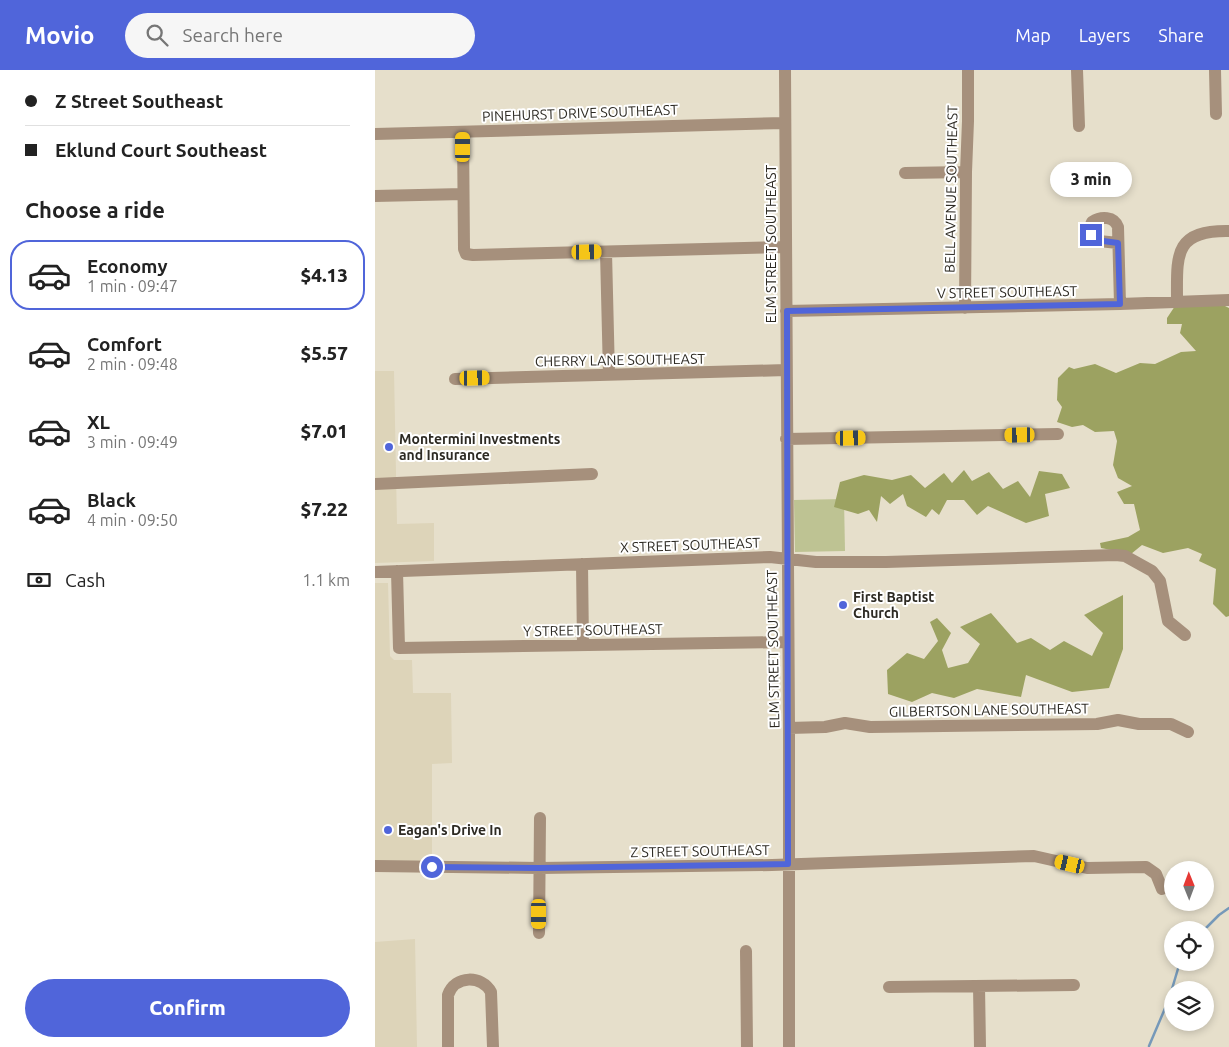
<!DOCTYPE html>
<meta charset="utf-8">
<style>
:root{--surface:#fff;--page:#f6f6f6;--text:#222;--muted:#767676;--line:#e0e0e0;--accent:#5065da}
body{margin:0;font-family:Ubuntu,sans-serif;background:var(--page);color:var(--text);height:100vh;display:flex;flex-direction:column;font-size:19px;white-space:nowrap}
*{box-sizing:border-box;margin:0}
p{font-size:16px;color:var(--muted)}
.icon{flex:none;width:28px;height:28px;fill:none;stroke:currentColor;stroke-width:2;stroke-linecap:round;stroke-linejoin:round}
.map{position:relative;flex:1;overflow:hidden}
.sheet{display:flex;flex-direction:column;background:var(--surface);width:375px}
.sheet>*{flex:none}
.guide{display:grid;align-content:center;height:110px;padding:0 25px;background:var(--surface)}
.needle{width:32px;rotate:359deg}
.fabs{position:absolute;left:789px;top:791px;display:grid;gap:10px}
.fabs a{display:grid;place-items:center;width:50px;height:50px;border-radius:50%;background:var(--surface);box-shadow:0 2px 8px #0003;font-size:25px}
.end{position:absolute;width:22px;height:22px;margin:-11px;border:6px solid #5065da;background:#fff;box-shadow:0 0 0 2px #fff}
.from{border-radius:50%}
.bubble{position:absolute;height:35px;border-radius:18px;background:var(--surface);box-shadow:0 2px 8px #0003;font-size:16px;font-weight:800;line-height:35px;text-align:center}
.car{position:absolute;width:15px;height:30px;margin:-15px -8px;border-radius:6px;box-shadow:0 0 4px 1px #0007;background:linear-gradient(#f5c518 24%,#345 0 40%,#f5c518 0 76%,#345 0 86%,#f5c518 0)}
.guide b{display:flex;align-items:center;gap:18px;height:48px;font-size:19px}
.guide b+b{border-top:1px solid var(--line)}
.guide i{width:12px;height:12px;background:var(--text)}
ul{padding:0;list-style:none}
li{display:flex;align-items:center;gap:15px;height:70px;margin:0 10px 8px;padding:0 15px;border:2px solid transparent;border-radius:20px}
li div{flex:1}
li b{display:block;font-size:19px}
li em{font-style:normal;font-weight:800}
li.current{border-color:var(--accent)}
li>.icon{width:45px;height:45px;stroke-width:1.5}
h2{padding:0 25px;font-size:22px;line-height:60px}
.pay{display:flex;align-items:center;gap:12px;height:55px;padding:0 25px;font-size:19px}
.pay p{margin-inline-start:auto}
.action{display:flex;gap:10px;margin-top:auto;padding:10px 25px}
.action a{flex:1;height:58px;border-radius:30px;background:var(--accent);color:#fff;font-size:20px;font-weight:800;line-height:58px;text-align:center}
header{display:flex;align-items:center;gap:30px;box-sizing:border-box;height:70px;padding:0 25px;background:var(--accent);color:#fff}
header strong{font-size:24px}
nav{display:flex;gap:28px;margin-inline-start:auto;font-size:18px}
.search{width:350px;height:45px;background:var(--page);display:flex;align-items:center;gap:12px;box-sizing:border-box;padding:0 18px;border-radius:28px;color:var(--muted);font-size:19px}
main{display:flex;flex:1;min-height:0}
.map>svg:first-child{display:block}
</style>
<header>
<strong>Movio</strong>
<div class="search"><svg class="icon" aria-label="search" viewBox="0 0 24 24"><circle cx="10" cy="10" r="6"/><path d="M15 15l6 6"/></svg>Search here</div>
<nav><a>Map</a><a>Layers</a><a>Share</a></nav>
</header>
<main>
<section class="sheet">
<div class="guide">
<b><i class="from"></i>Z Street Southeast</b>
<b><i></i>Eklund Court Southeast</b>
</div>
<h2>Choose a ride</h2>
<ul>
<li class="current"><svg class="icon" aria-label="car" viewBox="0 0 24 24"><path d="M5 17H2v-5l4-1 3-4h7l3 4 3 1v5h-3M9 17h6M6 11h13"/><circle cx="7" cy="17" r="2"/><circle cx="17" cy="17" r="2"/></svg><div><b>Economy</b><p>1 min · 09:47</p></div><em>$4.13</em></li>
<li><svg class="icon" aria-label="car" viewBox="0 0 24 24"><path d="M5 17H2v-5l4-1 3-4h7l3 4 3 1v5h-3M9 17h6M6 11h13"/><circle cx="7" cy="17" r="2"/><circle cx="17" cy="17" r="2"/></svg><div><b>Comfort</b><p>2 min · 09:48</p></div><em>$5.57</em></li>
<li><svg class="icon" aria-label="car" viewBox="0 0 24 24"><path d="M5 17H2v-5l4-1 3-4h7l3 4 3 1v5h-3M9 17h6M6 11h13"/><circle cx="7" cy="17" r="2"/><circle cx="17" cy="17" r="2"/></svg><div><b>XL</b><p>3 min · 09:49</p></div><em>$7.01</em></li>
<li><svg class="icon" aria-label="car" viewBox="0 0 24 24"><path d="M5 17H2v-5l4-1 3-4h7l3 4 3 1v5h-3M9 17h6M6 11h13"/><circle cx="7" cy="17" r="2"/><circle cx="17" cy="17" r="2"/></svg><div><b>Black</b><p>4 min · 09:50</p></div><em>$7.22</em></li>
</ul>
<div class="pay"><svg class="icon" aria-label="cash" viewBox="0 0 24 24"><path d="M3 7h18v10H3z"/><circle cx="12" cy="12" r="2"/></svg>Cash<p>1.1 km</p></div>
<div class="action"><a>Confirm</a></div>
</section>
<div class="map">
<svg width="854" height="977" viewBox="0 0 854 977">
<rect width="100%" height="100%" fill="#e6dfcb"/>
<path fill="#ddd4b9" d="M0,301H19L22,454L59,453V491L0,493Z
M0,513H13L15,586L19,590H37L38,623H76L77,693L57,694V797H0Z
M40,869L42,977H0V872Z"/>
<path fill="#bec393" d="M469,429L470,481L420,482L419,430Z"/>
<path fill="#9ca261" d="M802,233H844L854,238V546L851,547L838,534L841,499L824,491L827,484L813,478L788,483L767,475L756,484L726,478L725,473L753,467L765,460L759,434H749L742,422L757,416L743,408L738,395L742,371L739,361L720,362L708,355L697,357L682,352L687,337L682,330L683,308L694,297L699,299L720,294L741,303L765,293L780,294L806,282L821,281L805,263L807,254H792V248Z
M589,400L597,411L614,402L628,419L643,411L655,427L664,401L687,404L695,418L670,424L674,446L651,453L613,436L602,445L589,430H572L564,445L557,439L551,447L532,436L528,424L515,434L506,426L502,452L494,440L483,444L459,437L465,412L489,405L517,410L536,405L550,418L569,403L577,413Z
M748,525V579L734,618L697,622L651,605L646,627L602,619L579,628L557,623L537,632L513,624L512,600L532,583L549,589L563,571L555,552L562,548L576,563L567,580L573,598L593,593L605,574L585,557L616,543L642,573L656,568L675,580L689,571L717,586L728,563L709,545Z"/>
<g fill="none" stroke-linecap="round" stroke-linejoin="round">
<path stroke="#7699b9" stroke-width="2.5" d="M829,860L844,845L854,838
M774,976L794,929L805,892"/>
<path stroke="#a6907c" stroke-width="12" d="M410,0L414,658V977
M702,0L704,56
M840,0L841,44
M88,62L89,179L91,184L98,185L411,177
M0,64L410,53
M530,103L591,102
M0,126L88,124
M743,173L724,171L719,169L714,159L717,152C726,146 739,146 743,157L745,234
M231,182L234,305
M802,231C802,186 798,160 854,161
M590,238L591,102L593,51V0
M411,241L745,234L854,230
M80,309L411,300
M411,369L683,364
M0,414L217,404
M207,494L208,575
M22,501L24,578L413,572
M0,502L395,487L441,492H511L741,485L750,486L777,501L785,511L793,551L810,565
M414,658L450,657L470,653L495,657L722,654L743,650L764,654H796L813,662
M0,796L164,798L397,795L659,786L712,798L771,797L781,804L787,819
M164,863L165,748
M371,881L372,977
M604,916L605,977
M514,917L699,915
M73,977V925C80,905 107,905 116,922L118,977"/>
</g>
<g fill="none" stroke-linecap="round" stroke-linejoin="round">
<path stroke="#5065da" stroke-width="6" d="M57,797L164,798L413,794L412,241L745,234L743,173L721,170L716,165"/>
</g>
<g fill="#5065da" stroke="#fff" stroke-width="2">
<circle cx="14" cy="377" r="5"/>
<circle cx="468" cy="535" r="5"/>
<circle cx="13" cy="760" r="5"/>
</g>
<g text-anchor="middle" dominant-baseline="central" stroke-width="4" stroke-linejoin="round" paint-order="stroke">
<g font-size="14" fill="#2d2a23" stroke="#fff">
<text transform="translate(205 43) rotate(-2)">PINEHURST DRIVE SOUTHEAST</text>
<text transform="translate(576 119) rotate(-89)">BELL AVENUE SOUTHEAST</text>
<text transform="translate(396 174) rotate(-90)">ELM STREET SOUTHEAST</text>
<text transform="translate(632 222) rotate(-1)">V STREET SOUTHEAST</text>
<text transform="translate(245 290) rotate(-1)">CHERRY LANE SOUTHEAST</text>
<text transform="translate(315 475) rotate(-2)">X STREET SOUTHEAST</text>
<text transform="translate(218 560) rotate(-1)">Y STREET SOUTHEAST</text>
<text transform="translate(398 579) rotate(-91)">ELM STREET SOUTHEAST</text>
<text transform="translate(614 640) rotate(-1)">GILBERTSON LANE SOUTHEAST</text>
<text transform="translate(325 781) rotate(-1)">Z STREET SOUTHEAST</text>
</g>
<g font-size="14" font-weight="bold" fill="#2d2a23" stroke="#fff" text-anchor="start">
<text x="24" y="369">Montermini Investments<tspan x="24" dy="16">and Insurance</tspan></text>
<text x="478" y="527">First Baptist<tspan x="478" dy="16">Church</tspan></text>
<text x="23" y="760">Eagan's Drive In</text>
</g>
</g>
</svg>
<div class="fabs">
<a><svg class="needle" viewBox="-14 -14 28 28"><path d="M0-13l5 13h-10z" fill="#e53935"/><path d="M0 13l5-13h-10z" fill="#767676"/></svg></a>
<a><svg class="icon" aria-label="locate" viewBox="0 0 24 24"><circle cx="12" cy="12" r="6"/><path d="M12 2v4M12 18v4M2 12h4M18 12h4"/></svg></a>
<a><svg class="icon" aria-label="layers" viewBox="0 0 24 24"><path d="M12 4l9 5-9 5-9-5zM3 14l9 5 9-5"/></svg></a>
</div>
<i class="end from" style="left:57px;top:797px"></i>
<i class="end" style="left:716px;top:165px"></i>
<div class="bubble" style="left:675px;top:92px;width:82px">3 min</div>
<i class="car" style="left:88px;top:77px;rotate:0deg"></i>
<i class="car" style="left:212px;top:182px;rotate:89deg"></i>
<i class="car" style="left:100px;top:308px;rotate:89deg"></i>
<i class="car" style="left:645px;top:365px;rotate:269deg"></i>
<i class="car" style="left:476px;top:368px;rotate:89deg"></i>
<i class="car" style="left:695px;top:794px;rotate:283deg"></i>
<i class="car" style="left:164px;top:844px;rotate:180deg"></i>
</div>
</main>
